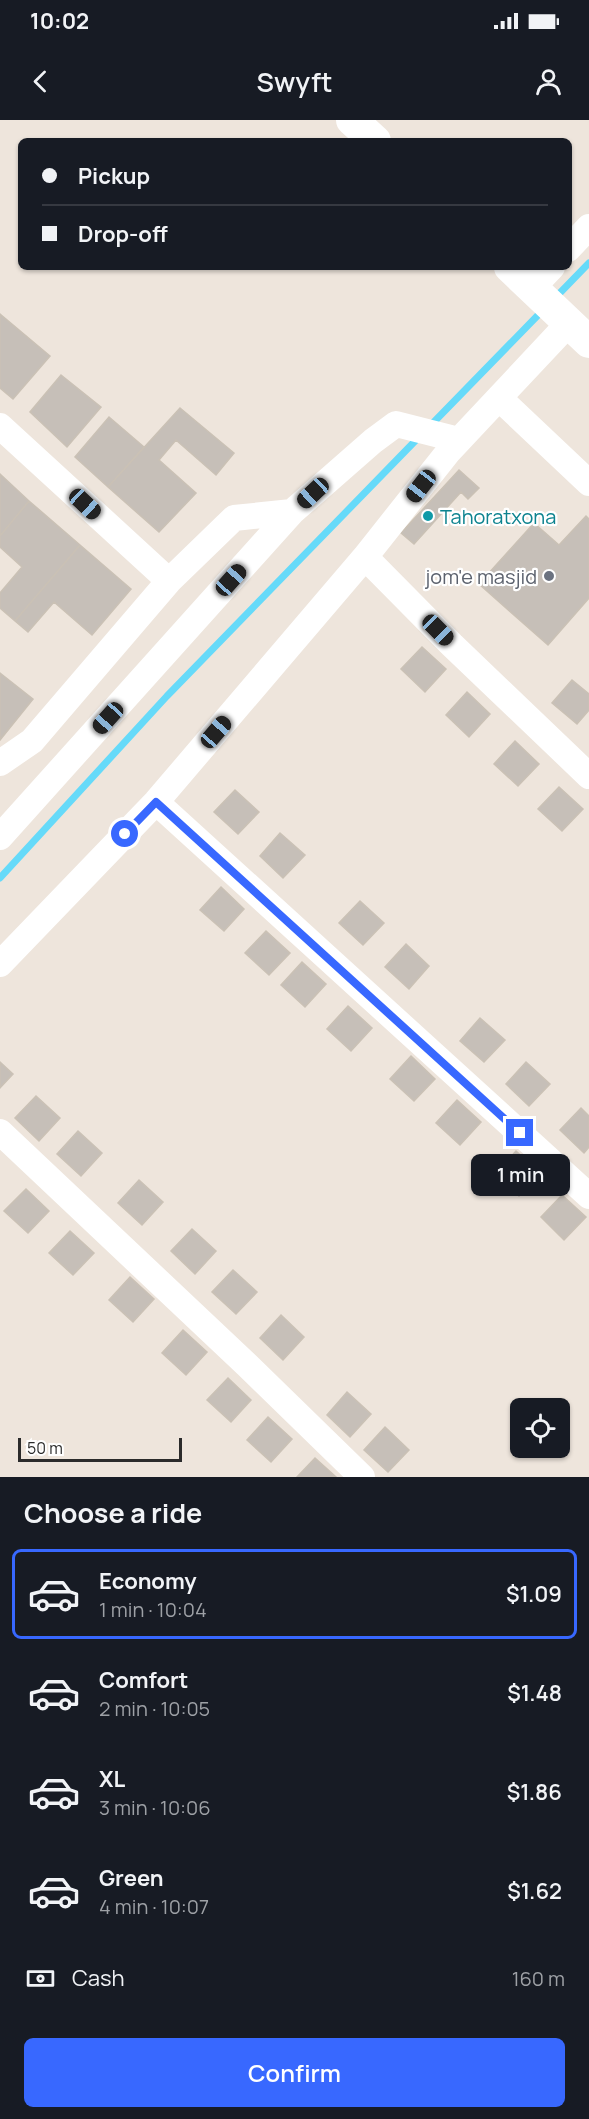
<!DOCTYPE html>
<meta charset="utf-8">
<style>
:root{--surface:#171b24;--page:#20242c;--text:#f1f3f6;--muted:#9ea1a6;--line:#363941;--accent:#3868ff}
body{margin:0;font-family:Manrope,sans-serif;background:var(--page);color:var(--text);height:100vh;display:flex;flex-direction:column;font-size:22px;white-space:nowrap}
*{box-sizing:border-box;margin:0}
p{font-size:20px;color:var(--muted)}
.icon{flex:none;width:33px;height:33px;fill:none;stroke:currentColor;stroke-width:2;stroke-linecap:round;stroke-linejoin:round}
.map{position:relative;height:1357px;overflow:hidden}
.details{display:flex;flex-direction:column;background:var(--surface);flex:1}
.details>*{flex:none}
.guide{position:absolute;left:18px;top:18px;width:554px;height:132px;border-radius:9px;box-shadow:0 2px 4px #0004;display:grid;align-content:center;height:132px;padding:0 24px;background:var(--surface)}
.controls{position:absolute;left:510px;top:1278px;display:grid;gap:12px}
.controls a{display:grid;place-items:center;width:60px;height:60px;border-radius:9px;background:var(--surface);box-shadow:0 2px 4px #0004;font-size:30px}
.scale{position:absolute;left:18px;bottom:15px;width:164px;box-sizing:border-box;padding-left:6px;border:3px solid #2b2b2b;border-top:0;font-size:16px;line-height:21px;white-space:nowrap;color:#2b2b2b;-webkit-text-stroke:4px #fff;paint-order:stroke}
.end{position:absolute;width:27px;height:27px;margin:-14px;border:8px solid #3868ff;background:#fff;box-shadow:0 0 0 3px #fff}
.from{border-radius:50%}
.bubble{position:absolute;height:42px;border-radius:9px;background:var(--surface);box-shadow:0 2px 4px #0004;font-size:20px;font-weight:600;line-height:42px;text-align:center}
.car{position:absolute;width:18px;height:36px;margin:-18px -9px;border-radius:8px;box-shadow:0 0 4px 2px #0007;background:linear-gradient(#222 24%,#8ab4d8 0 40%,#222 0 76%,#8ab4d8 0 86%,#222 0)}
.guide b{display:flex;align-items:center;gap:21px;height:57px;font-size:22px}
.guide b+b{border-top:2px solid var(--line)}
.guide i{width:15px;height:15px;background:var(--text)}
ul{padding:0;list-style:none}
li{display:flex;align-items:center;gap:18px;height:90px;margin:0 12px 9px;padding:0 12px;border:3px solid transparent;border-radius:9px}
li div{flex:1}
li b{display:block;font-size:22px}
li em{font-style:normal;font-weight:600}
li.active{border-color:var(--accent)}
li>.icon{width:54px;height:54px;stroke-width:1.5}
h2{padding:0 24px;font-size:27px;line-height:72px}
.pay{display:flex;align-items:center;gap:15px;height:66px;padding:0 24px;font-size:22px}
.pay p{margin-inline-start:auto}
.cta{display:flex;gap:12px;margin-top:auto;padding:12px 24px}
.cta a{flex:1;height:69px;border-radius:9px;background:var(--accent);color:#fff;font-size:24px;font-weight:600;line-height:69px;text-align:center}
.status{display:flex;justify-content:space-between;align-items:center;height:42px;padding:0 30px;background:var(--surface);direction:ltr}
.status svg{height:16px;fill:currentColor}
header{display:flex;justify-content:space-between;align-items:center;height:78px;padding:0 24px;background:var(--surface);font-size:27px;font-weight:600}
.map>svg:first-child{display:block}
</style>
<div class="status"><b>10:02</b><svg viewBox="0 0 49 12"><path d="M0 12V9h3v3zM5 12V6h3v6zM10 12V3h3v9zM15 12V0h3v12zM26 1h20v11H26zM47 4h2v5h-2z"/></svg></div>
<header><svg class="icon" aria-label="back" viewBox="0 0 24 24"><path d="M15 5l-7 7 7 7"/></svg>Swyft<svg class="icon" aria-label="person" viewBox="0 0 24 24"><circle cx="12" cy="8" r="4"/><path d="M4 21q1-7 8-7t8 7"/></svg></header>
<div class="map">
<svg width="589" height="1357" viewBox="0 0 589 1357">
<rect width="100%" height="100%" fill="#eee5dc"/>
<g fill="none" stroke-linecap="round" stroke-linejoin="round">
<path stroke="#66daf9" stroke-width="7" d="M555,178L589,143
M429,307L543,190
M0,758L167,576L419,317"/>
</g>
<path fill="#c6bfb8" stroke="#cac1b5" stroke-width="1.5" d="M0,194L50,236L13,279L0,268Z
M61,255L101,287L67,327L30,292Z
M180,288L234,333L216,355L176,320L159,340L196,373L159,412L108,367Z
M109,297L144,327L108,367L75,337Z
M459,350L479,368L468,379L461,372L414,424L401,413Z
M0,354L29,381L0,416Z
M29,381L80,425L15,501L0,488V473L22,447L0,427V416Z
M586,396L589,399V478L548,525L479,464L534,403L559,425Z
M80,425L131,469L92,515L54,482L28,512L15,501Z
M422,527L446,549L425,572L401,549Z
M0,553L33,579L0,620Z
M572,560L589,574V590L577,604L552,583Z
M467,572L490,594L469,617L446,595Z
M515,621L539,644L518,666L494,644Z
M559,667L583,689L562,711L538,689Z
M235,670L259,692L238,714L214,692Z
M280,713L305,735L283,758L260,736Z
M221,767L244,789L224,811L200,790Z
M360,781L384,803L363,825L339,803Z
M266,811L290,833L269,855L245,833Z
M406,824L429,846L409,869L385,847Z
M302,842L326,864L305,887L281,865Z
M348,886L372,908L351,931L327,909Z
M480,898L505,920L484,942L460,921Z
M411,936L435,959L414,981L390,959Z
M0,942L13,954L0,968Z
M526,942L550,964L529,986L506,964Z
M36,976L60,998L39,1021L15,998Z
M457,980L481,1002L460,1025L436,1003Z
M581,988L589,996V1027L584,1033L560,1010Z
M78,1011L102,1033L81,1056L57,1034Z
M516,1031L540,1053L519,1076L495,1054Z
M139,1060L163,1082L142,1105L118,1083Z
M26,1069L49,1091L28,1113L4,1091Z
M562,1075L586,1097L564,1120L541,1097Z
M192,1109L216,1131L195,1154L171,1131Z
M70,1111L94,1133L73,1155L49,1133Z
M233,1150L257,1172L236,1194L212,1172Z
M130,1157L154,1179L133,1202L109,1180Z
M281,1195L304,1217L283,1240L260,1218Z
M183,1210L207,1232L186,1255L162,1233Z
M228,1258L251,1280L231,1302L207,1280Z
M347,1272L371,1294L350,1317L327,1295Z
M268,1297L292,1319L271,1342L247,1320Z
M385,1307L409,1330L388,1352L364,1330Z
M315,1338L336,1357H297Z"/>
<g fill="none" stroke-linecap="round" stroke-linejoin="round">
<path stroke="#fff" stroke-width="26" d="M568,129L589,107
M532,168L552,147
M499,278L589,363
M0,306L169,461
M365,437L452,525L589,656
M0,643L32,621L169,461L234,398L292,392
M156,682L589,1076
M0,717L292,392L373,321L396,304L459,320
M0,844L156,682L365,437L449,331L569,203
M0,1012L247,1245L362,1357"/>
<path stroke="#fff" stroke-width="32" d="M352,0L375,21
M510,147L589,222"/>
</g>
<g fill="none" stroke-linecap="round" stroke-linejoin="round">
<path stroke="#3868ff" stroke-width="8" d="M125,714L156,682L520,1013"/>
</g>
<circle fill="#0f9aa8" stroke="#fff" stroke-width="2" cx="428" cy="396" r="6"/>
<circle fill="#6b7280" stroke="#fff" stroke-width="2" cx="549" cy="456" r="6"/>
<g text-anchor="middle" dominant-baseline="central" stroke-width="4.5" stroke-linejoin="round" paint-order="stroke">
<g font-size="20" fill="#0d838f" stroke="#fff" text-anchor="start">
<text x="440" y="396">Tahoratxona</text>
</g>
<g font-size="20" fill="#5b616d" stroke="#fff" text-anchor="end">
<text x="537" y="456">jom'e masjid</text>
</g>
</g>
</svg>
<div class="controls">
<a><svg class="icon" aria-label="locate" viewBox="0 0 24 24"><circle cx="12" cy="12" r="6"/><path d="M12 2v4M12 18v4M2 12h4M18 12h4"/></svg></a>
</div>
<div class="scale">50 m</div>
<i class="end from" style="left:125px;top:714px"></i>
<i class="end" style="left:520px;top:1013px"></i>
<div class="bubble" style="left:471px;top:1034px;width:99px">1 min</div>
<i class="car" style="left:421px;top:366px;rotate:218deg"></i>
<i class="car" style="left:313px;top:373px;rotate:227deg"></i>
<i class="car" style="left:85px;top:384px;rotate:133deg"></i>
<i class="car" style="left:231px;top:460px;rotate:42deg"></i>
<i class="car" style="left:438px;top:510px;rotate:135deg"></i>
<i class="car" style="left:108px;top:598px;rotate:222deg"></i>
<i class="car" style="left:216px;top:612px;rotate:41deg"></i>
<div class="guide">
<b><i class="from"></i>Pickup</b>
<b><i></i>Drop-off</b>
</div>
</div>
<section class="details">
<h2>Choose a ride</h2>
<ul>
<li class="active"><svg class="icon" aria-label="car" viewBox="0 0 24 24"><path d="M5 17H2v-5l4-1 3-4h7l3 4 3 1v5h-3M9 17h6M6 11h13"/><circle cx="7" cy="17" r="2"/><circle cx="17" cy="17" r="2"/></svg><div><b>Economy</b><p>1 min · 10:04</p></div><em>$1.09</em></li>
<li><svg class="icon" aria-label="car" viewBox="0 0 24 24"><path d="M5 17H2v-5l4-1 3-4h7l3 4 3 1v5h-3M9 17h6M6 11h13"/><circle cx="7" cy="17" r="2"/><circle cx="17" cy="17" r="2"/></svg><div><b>Comfort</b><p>2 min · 10:05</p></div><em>$1.48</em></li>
<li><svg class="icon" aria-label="car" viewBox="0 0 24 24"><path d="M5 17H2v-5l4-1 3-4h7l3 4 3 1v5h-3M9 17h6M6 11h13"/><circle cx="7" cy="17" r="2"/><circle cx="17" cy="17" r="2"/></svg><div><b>XL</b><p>3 min · 10:06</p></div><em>$1.86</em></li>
<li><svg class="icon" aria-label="car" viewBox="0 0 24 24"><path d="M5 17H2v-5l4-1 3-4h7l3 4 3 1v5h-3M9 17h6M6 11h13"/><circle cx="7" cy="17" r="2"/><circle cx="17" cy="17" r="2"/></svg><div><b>Green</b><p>4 min · 10:07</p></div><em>$1.62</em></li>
</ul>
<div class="pay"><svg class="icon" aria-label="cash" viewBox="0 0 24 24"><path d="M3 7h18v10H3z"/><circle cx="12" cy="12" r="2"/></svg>Cash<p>160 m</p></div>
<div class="cta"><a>Confirm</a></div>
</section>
